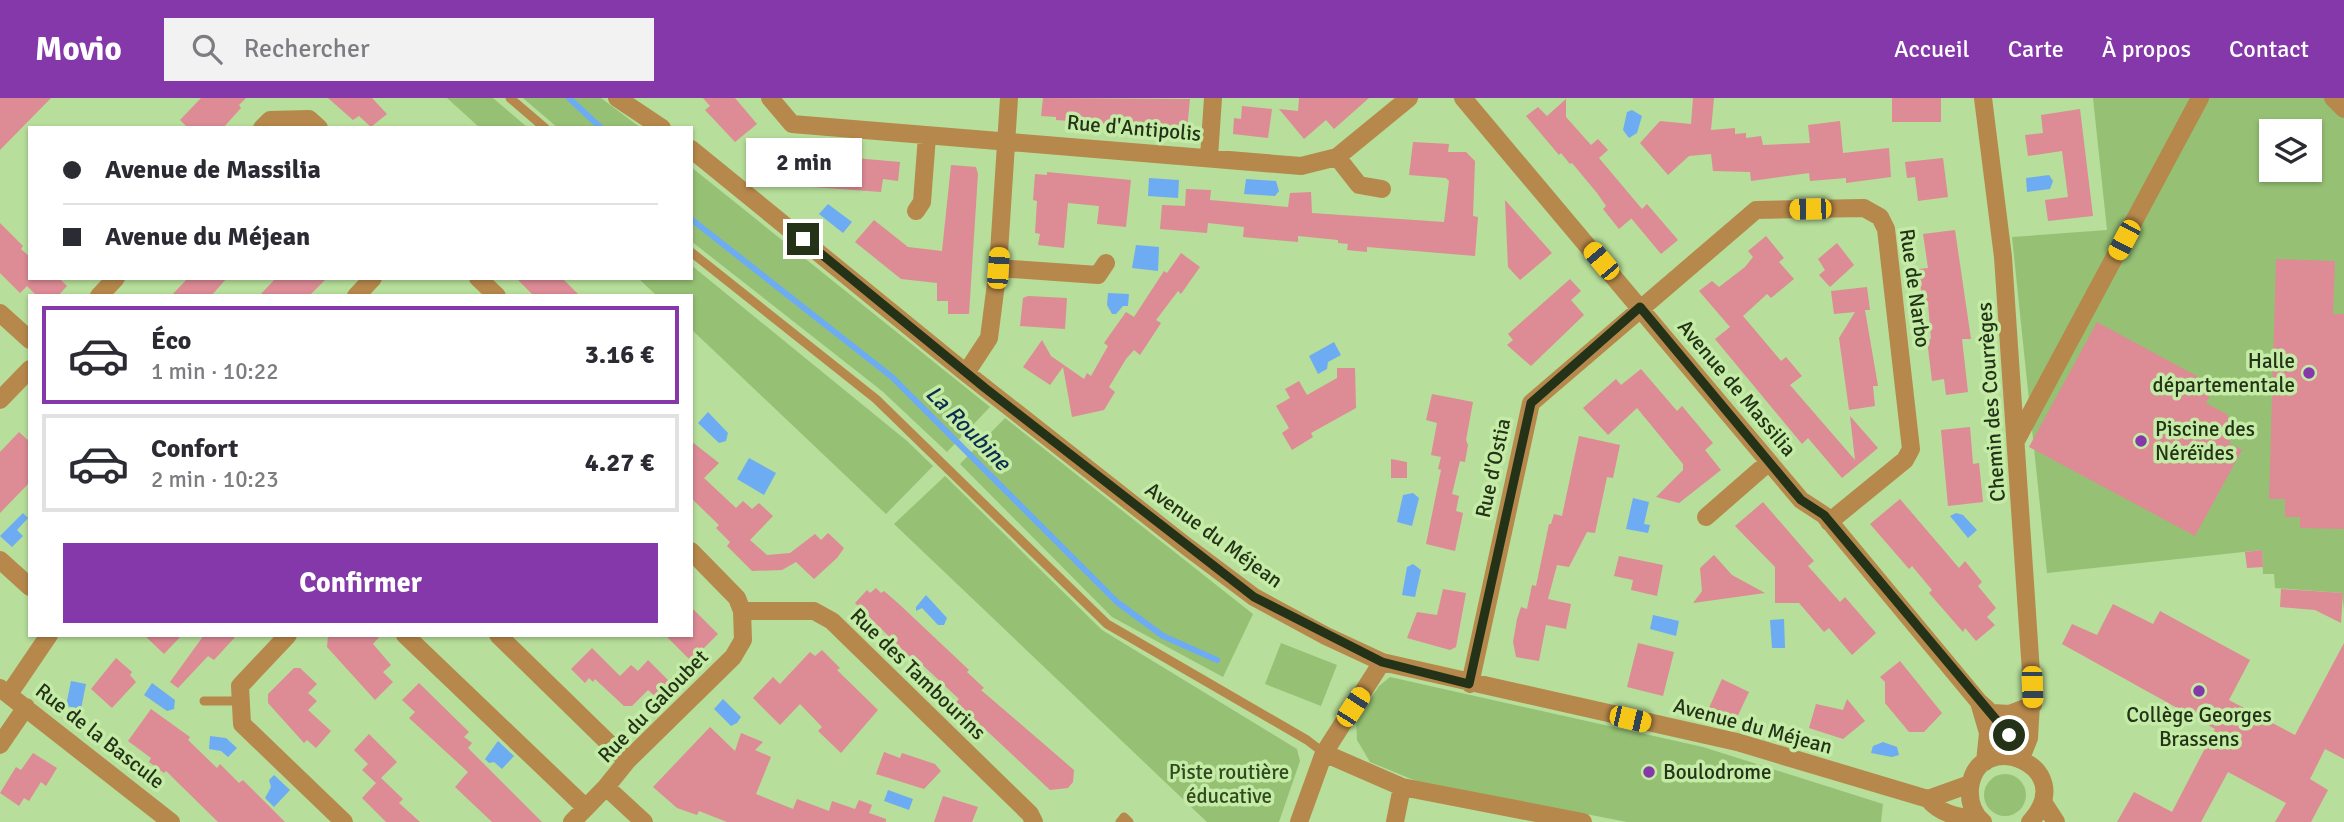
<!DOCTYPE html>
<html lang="fr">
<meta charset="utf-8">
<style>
:root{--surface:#fff;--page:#f2f2f3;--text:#2b2b33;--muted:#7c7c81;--line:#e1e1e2;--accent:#8438a9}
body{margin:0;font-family:Signika,sans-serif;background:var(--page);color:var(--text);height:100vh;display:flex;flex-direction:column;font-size:26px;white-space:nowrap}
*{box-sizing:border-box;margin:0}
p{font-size:23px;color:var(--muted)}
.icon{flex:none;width:38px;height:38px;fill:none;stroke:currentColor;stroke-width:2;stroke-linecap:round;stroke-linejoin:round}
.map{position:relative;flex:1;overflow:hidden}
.side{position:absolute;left:28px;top:196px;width:665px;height:343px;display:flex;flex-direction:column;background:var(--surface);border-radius:0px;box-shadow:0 2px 5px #0004}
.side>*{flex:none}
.hud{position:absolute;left:28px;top:28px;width:665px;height:154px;border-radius:0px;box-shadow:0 2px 5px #0004;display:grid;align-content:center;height:154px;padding:0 35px;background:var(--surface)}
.buttons{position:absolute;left:2259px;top:21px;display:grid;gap:14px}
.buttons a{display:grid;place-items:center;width:63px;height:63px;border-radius:0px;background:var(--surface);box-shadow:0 2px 5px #0004;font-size:35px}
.end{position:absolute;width:32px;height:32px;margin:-16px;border:9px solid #243318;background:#fff;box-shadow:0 0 0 4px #fff}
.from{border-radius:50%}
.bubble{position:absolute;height:49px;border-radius:0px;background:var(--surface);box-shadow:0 2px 5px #0004;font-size:23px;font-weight:800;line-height:49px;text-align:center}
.car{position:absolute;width:21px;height:42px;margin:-21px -10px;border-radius:9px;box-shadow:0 0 5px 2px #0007;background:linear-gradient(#f5c518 24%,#345 0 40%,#f5c518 0 76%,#345 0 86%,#f5c518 0)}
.hud b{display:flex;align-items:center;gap:24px;height:66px;font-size:26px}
.hud b+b{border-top:2px solid var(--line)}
.hud i{width:18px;height:18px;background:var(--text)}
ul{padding:12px 0 0;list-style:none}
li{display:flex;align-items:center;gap:21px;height:98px;margin:0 14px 10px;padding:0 21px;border:4px solid var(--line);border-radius:0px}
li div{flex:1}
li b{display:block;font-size:26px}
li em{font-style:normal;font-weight:800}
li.on{border-color:var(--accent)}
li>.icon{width:63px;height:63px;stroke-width:1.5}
.cta{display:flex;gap:14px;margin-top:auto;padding:14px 35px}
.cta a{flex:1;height:80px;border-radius:0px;background:var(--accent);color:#fff;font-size:28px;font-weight:800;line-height:80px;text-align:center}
header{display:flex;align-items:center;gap:42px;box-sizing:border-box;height:98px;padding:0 35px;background:var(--accent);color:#fff}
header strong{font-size:33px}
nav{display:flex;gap:38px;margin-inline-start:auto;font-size:24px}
.search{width:490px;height:63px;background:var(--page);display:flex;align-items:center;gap:18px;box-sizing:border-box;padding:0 24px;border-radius:0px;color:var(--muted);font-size:26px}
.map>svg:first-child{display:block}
</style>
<header>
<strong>Movio</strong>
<div class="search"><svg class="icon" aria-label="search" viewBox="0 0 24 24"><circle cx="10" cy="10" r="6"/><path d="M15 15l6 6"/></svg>Rechercher</div>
<nav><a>Accueil</a><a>Carte</a><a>À propos</a><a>Contact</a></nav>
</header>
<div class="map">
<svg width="2344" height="724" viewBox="0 0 2344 724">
<rect width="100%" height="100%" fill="#b7de9a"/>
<path fill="#96c174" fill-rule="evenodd" d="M447,0H493L528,30H480Z
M523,0H601L641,30H558Z
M2093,0H2344V512L2342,495L2275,490L2274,476H2263L2262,452L2047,475L2012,139L2107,132ZM2272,33H2310V72H2272Z
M691,69L990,309L947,354L882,293L691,143Z
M691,167L907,343L933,368L886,416L691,231V198H657L638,180H691Z
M1005,320L1253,516L1223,579L1112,519L960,366Z
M945,378L1102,532L1297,651L1300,663L1279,724H1207L894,426Z
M1281,545L1337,567L1321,608L1265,586Z
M1390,579L1703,649L1883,706L1881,724H1627L1416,683L1370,664L1357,642L1356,621L1379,588Z
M1984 697a21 21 0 1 1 42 0a21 21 0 1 1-42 0Z"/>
<path fill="#6dacf3" d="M1632,12L1642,18L1637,35L1629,40L1623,32L1627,14Z
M2049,77L2053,83L2050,91L2027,94L2026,80Z
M1149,80L1179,82L1178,100L1148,98Z
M1246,81L1276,83L1279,93L1275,98L1244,96Z
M828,106L852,124L843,135L819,116Z
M1136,147L1159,149L1158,173L1132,170Z
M1108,195L1129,196L1128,208H1123L1116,216H1112L1107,207Z
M1334,244L1341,257L1328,264L1327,271L1318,276L1309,258Z
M708,314L728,335L726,343L719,345L698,325Z
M749,360L776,375L764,397L737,381Z
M1413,395L1419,400L1412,428L1397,424L1403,397Z
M1633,400L1649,404L1644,426L1650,427L1648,435L1626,431Z
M23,415L28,420L17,432L23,438L12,449L0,438Z
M1956,415L1963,417L1977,432L1968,440L1950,418Z
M1413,466L1421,472L1415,499L1402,497L1407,469Z
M926,497L947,520L944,527H938L922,510L916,513V509Z
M1653,517L1679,523L1676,538L1650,531Z
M1784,521L1785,550H1772L1770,522Z
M71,583L86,586L81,611L66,608Z
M152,585L175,602L174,611L167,613L144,597Z
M723,601L741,619L737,625L731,628L714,611Z
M210,638L226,640L237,650L228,659L221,653L209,651Z
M498,643L514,658L502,671L494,664L489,665L485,661Z
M1883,644L1897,649L1899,657L1892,659L1871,655L1873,648Z
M274,677L290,692L274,709L265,700L271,689L269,682Z
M888,692L913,701L909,712L884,703Z"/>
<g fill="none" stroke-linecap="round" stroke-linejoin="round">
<path stroke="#6dacf3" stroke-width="6" d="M569,0L601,30
M691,121L892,279L1117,504L1163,538L1217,562"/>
</g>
<path fill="#dd8b95" d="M0,0H51L0,52Z
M201,0H246L239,7L241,10L223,30H188L180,22Z
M328,0H372L387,16L371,29L359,18L353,22Z
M703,0H735L757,26L735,44L705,12L710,8Z
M1043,0L1190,1L1187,32L1056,22V19L1041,18Z
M1299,0H1369L1334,31L1326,22L1304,41L1279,11L1298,13Z
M1693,0H1714L1711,32L1735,30V36L1746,35V40L1761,38L1763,47L1810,45L1808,27L1840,23L1843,55L1889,50L1891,79L1846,85V80L1810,83L1809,75L1751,83L1750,74L1713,73L1711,56L1689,58L1668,77L1640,45L1660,23L1691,26Z
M1892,0H1941V24H1892Z
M1566,1V19L1591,47L1598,41L1608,52L1599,60L1642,111L1647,106L1678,142L1661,156L1631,120L1640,113L1619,131L1603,111L1606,108L1597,95L1572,65L1570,66L1561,55L1559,57L1526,18L1538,9L1547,18Z
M1242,8L1272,11L1268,40L1233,36L1234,20L1241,21Z
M2080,11L2093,118L2048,123L2045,102L2068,99L2062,53L2028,58L2025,37L2043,35L2041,17Z
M1413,44L1449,46L1448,54H1466L1475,63L1473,118L1478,119L1475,158L1367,149V154L1347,152L1348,146L1338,145V142L1298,138V144L1243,139L1244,129L1208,125L1207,135L1160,131L1162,107L1185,108L1186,91L1211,92L1210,102L1288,109L1290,95L1311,94L1312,115L1444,124L1449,83L1446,80L1409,77Z
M776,53L820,60L821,57L900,64L898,83L883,81L881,94L785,87L774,78Z
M1943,60L1948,99L1918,103L1915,79L1907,80L1905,64Z
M951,67L976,69L978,76L969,216H948V203H937V185L901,181L855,144L874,122L908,149L942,153Z
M1047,74L1131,82L1126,129L1097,126L1099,108L1068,105L1064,150L1038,147L1040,136L1035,135L1037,103L1033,102L1035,76L1047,77Z
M1505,102L1552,155L1520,182L1508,169Z
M0,125L23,148L21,151L30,159V180H59L67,188L58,198H37L27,188L20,195L0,175Z
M1955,132L1971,241H1962L1968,294L1946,297L1944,281L1932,283L1927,242L1931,241L1928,205L1923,206L1918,171L1928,170L1923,136Z
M1766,138L1784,160L1779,164L1794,181L1771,200L1767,196L1743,218L1781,263L1786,259L1802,278L1790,287L1855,362L1850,318L1878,350L1842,380L1808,340L1802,346L1715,241L1730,229L1699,193L1712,183L1719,189L1745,169L1753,159L1748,153Z
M1837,145L1854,167L1830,189L1819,177L1825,172L1818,161Z
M1181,155L1200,169L1181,196L1178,193L1156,222L1161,225L1140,257L1134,252L1126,261L1109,289L1115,294L1104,312L1072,319L1063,269L1050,287L1023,269L1042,242L1051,258L1084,281L1087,275L1091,278L1108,248L1104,245L1126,214L1134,219L1164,173L1167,175Z
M2276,161L2335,163L2333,216H2344V431L2300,430V419H2285V401H2269Z
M188,180H227L211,198H171Z
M276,180H327L309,198H259Z
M516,180H562L580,198H534Z
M1570,181L1581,193L1571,202L1584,217L1531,268L1507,247L1513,242L1508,236Z
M1867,189L1870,212H1865L1878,288H1873L1875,308L1849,312L1839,240L1855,214L1834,216L1831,193Z
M1028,198L1067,200L1065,231L1020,228L1023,200Z
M2097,224L2215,288L2206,305L2228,317L2230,346L2242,352L2195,438L2029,349Z
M1337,270H1355L1356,310L1311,335L1313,339L1292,352L1282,335L1289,330L1276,308L1290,300L1285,291L1299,283L1307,297L1337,280Z
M1641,271L1677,313L1682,308L1713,345L1705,352L1721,372L1679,405L1656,399L1683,372V366L1637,310L1608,337L1583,310L1616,281L1621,287Z
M1432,296L1473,304L1466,342L1468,347L1465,364L1460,363L1452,396L1459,398L1456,413L1463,415L1455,453L1426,446L1441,372L1438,371L1441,359L1431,357L1437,325L1426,322Z
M1970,329L1973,366L1979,365L1983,404L1948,408L1941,332Z
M19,334L30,344V384L0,415V354Z
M1579,338L1620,347L1613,380L1607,379L1595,435L1587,434L1569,469L1557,467L1548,501L1571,506L1566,531L1546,527L1539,563L1516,559L1513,544L1517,521L1521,509L1527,511L1532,487L1536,488L1549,426H1551L1554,416L1562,418Z
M691,343L719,365L704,380L736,410L743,403L752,411L759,405L773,418L750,442L767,457L790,455L815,436L821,442L828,435L844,450L837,460L814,481L796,464L782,472L752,473L727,448L730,444L716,430L719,427L691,400Z
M1391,361L1407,364V380H1391Z
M1900,401L1959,470L1965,463L1982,484L1978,488L1996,510L1987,519L1995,527L1976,543L1965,530L1963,534L1929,495L1932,492L1912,468L1909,471L1870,426Z
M1763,404L1814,463L1808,468L1840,504L1845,499L1876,535L1852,557L1829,530L1824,534L1799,505H1775V469L1735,428Z
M2262,452L2263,469L2247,470L2245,454Z
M1714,457L1732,477L1765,495L1693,505L1702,493L1700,470Z
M1619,458L1663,467L1657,498L1631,492L1633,482L1614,478Z
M876,490L881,495L884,493L899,506L969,572L967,574L984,590L981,592L1074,672L1073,684L1068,690L1050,692L956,604L959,601L915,560L913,562L855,505L867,492L870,495Z
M1443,491L1466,495L1456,549L1450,552L1407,540L1417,514L1437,517Z
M2281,491L2343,495L2341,525L2315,512L2280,509Z
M2113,506L2153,526L2160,513L2250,562L2229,602L2295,637L2344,545V661L2325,651L2310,681L2328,692L2311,724H2275L2286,705L2228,674L2201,724H2117L2134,694L2172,714L2215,631L2062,546L2072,526L2097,537Z
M691,509L718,536L691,563L665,537H691Z
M144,537H182L164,556Z
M204,537H237L214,562L208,558L178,590L170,584Z
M328,537H381L373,546L391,567L383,574L393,584L375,602L327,549Z
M1638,545L1674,554L1663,598L1627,589Z
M592,550L620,578L631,567L638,573L648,562L670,584L656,599L648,592L632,608H624L595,581L593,584L589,580L585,585L571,571Z
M822,552L840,570L837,572L878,612L841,655L818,633L822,629L800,606L780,627L753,600L773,579L780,586L810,554L815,558Z
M116,560L132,574L130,577L136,584L112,610L91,591Z
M1900,563L1942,615L1924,634H1909L1885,605V584L1880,579Z
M294,570H300L317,586L308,595L317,603L308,612L331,633L316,650L307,642L304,645L268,605V596Z
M1722,581L1749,594L1732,630L1703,623Z
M419,585L469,634L464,639L472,645L468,650L542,724H492L455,689L468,674L409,620L415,614L402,602Z
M1847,601L1865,623L1843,641L1809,630L1816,606L1843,612Z
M151,611L190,639L188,642L217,670L220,666L239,685L243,682L285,724H218L166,673L164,675L149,664L151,660L128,643Z
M710,629L735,653L741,635L763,644L755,652L771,659L756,696L793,711L797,701L829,713L832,703L855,711L859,702L872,707L869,715L886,721V724H727L699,713L697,717L677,710L653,689Z
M369,636L397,664L381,680L403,701L399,705L420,724H386L362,700L376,685L362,672L368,666L354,652Z
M884,654L900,660L902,655L935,666L941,673L924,691L876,676Z
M33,655L57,670L46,688L41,684L29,703L24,700L19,708L0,695L16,669L21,672Z
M943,698L978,709L972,724H934Z"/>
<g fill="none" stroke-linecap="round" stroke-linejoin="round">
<path stroke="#b6884b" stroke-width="9" d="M510,0L545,30
M691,154L876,301L1107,526L1307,642L1324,655
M204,603H240
M1120,724L1124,719L1129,724"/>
<path stroke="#b6884b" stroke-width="18" d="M617,0L662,30
M770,0L792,26L1301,68L1337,59L1409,0
M1463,0L1801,402L1824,417L1979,604C1998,620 2008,635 2015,658
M1983,0L2003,159L2032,589L2029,640L2021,660
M2333,0L2344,11
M262,30L270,22L309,21L319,30
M691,51L966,275L1186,448L1254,499L1326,538L1382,564L1737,644L1928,701C1940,716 1960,720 1978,720
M1209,59L1213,0
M1337,59L1359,87L1382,91
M916,113L922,104L927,38
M998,170L1098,177L1106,165
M478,180L497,198
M99,198L116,180
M356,198L373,180
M0,215L30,242
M966,275L989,240L998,170L1009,0
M0,302L30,271
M2017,341L2200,0
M1706,419L1769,364
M691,453L737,500L742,513H814L832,523L1030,716L1034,724
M0,462L30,489
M288,537L240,588L242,626L344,724
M405,537L586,710
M498,537L627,663
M1470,586L1531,305L1756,112L1864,110L1880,119L1886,131L1911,351L1905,362L1829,424
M0,590L171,724
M9,596L49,537
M1979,604L1988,635L1985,664
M1992,615L2010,616L2033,607
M0,647L26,609
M1324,655L1402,689L1583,724
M606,689L644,724
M1928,701L1970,686
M2043,704L2056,724
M572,724L606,689L627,663L733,559L743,542L742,513
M1299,724L1324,655L1382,564
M1395,724L1402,689
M1983,724C1973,716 1969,704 1970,690C1977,627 2082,668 2030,724"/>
</g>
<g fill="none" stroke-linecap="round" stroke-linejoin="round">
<path stroke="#243318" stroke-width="9" d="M803,141L985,290L1254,499L1382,564L1469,586L1531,305L1640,209L1785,383L1801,402L1824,417L2009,637"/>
</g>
<g fill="#8438a9" stroke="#c4eca7" stroke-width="2.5">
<circle cx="2309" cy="275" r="7"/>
<circle cx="2141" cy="343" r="7"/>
<circle cx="2199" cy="593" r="7"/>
<circle cx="1649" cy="674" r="7"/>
</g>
<g text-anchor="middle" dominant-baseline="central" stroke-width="7" stroke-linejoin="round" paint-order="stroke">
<g font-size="21" fill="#243318" stroke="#c4eca7">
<text transform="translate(1134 30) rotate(5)">Rue d'Antipolis</text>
<text transform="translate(1915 190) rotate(82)">Rue de Narbo</text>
<text transform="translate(1737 290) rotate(50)">Avenue de Massilia</text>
<text transform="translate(1991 304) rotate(-94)">Chemin des Courrèges</text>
<text transform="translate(1493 370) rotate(-78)">Rue d'Ostia</text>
<text transform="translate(1214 437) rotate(36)">Avenue du Méjean</text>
<text transform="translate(918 576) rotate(44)">Rue des Tambourins</text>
<text transform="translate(653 608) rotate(-46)">Rue du Galoubet</text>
<text transform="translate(1753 628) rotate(15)">Avenue du Méjean</text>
<text transform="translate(100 638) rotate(38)">Rue de la Bascule</text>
</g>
<g font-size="21" fill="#243318" stroke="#c4eca7" text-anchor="start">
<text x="2295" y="263" text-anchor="end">Halle<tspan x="2295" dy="24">départementale</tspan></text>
<text x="2155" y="331">Piscine des<tspan x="2155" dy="24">Néréïdes</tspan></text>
<text x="2199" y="617" text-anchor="middle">Collège Georges<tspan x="2199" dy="24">Brassens</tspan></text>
<text x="1663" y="674">Boulodrome</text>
</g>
<g font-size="21" fill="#324a1f" stroke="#c4eca7">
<text x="1229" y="674">Piste routière<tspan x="1229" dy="24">éducative</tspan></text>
</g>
<g font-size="23" font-style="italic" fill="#0b2c4f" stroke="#c4eca7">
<text transform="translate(968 330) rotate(45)">La Roubine</text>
</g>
</g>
</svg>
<div class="buttons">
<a><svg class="icon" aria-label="layers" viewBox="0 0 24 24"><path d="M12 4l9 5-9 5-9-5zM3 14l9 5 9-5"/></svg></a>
</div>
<i class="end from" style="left:2009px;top:637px"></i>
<i class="end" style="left:803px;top:141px"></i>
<div class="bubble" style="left:746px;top:40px;width:116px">2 min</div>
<i class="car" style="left:1810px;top:111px;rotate:269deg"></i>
<i class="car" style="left:2124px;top:142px;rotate:208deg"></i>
<i class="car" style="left:1601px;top:163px;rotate:320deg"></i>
<i class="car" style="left:998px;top:170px;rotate:4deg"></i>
<i class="car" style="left:2032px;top:589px;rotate:178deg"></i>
<i class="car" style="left:1353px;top:609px;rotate:33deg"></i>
<i class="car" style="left:1630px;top:621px;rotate:103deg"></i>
<div class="hud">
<b><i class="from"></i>Avenue de Massilia</b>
<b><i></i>Avenue du Méjean</b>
</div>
<section class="side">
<ul>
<li class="on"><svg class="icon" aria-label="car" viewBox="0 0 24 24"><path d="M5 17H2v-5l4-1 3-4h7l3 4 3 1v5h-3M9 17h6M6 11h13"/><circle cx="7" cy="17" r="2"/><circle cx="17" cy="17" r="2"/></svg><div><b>Éco</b><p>1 min · 10:22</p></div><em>3.16 €</em></li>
<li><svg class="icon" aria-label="car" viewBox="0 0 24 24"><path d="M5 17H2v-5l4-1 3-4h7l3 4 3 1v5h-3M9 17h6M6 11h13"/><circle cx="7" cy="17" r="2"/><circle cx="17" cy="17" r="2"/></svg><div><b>Confort</b><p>2 min · 10:23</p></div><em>4.27 €</em></li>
</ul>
<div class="cta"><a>Confirmer</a></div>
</section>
</div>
